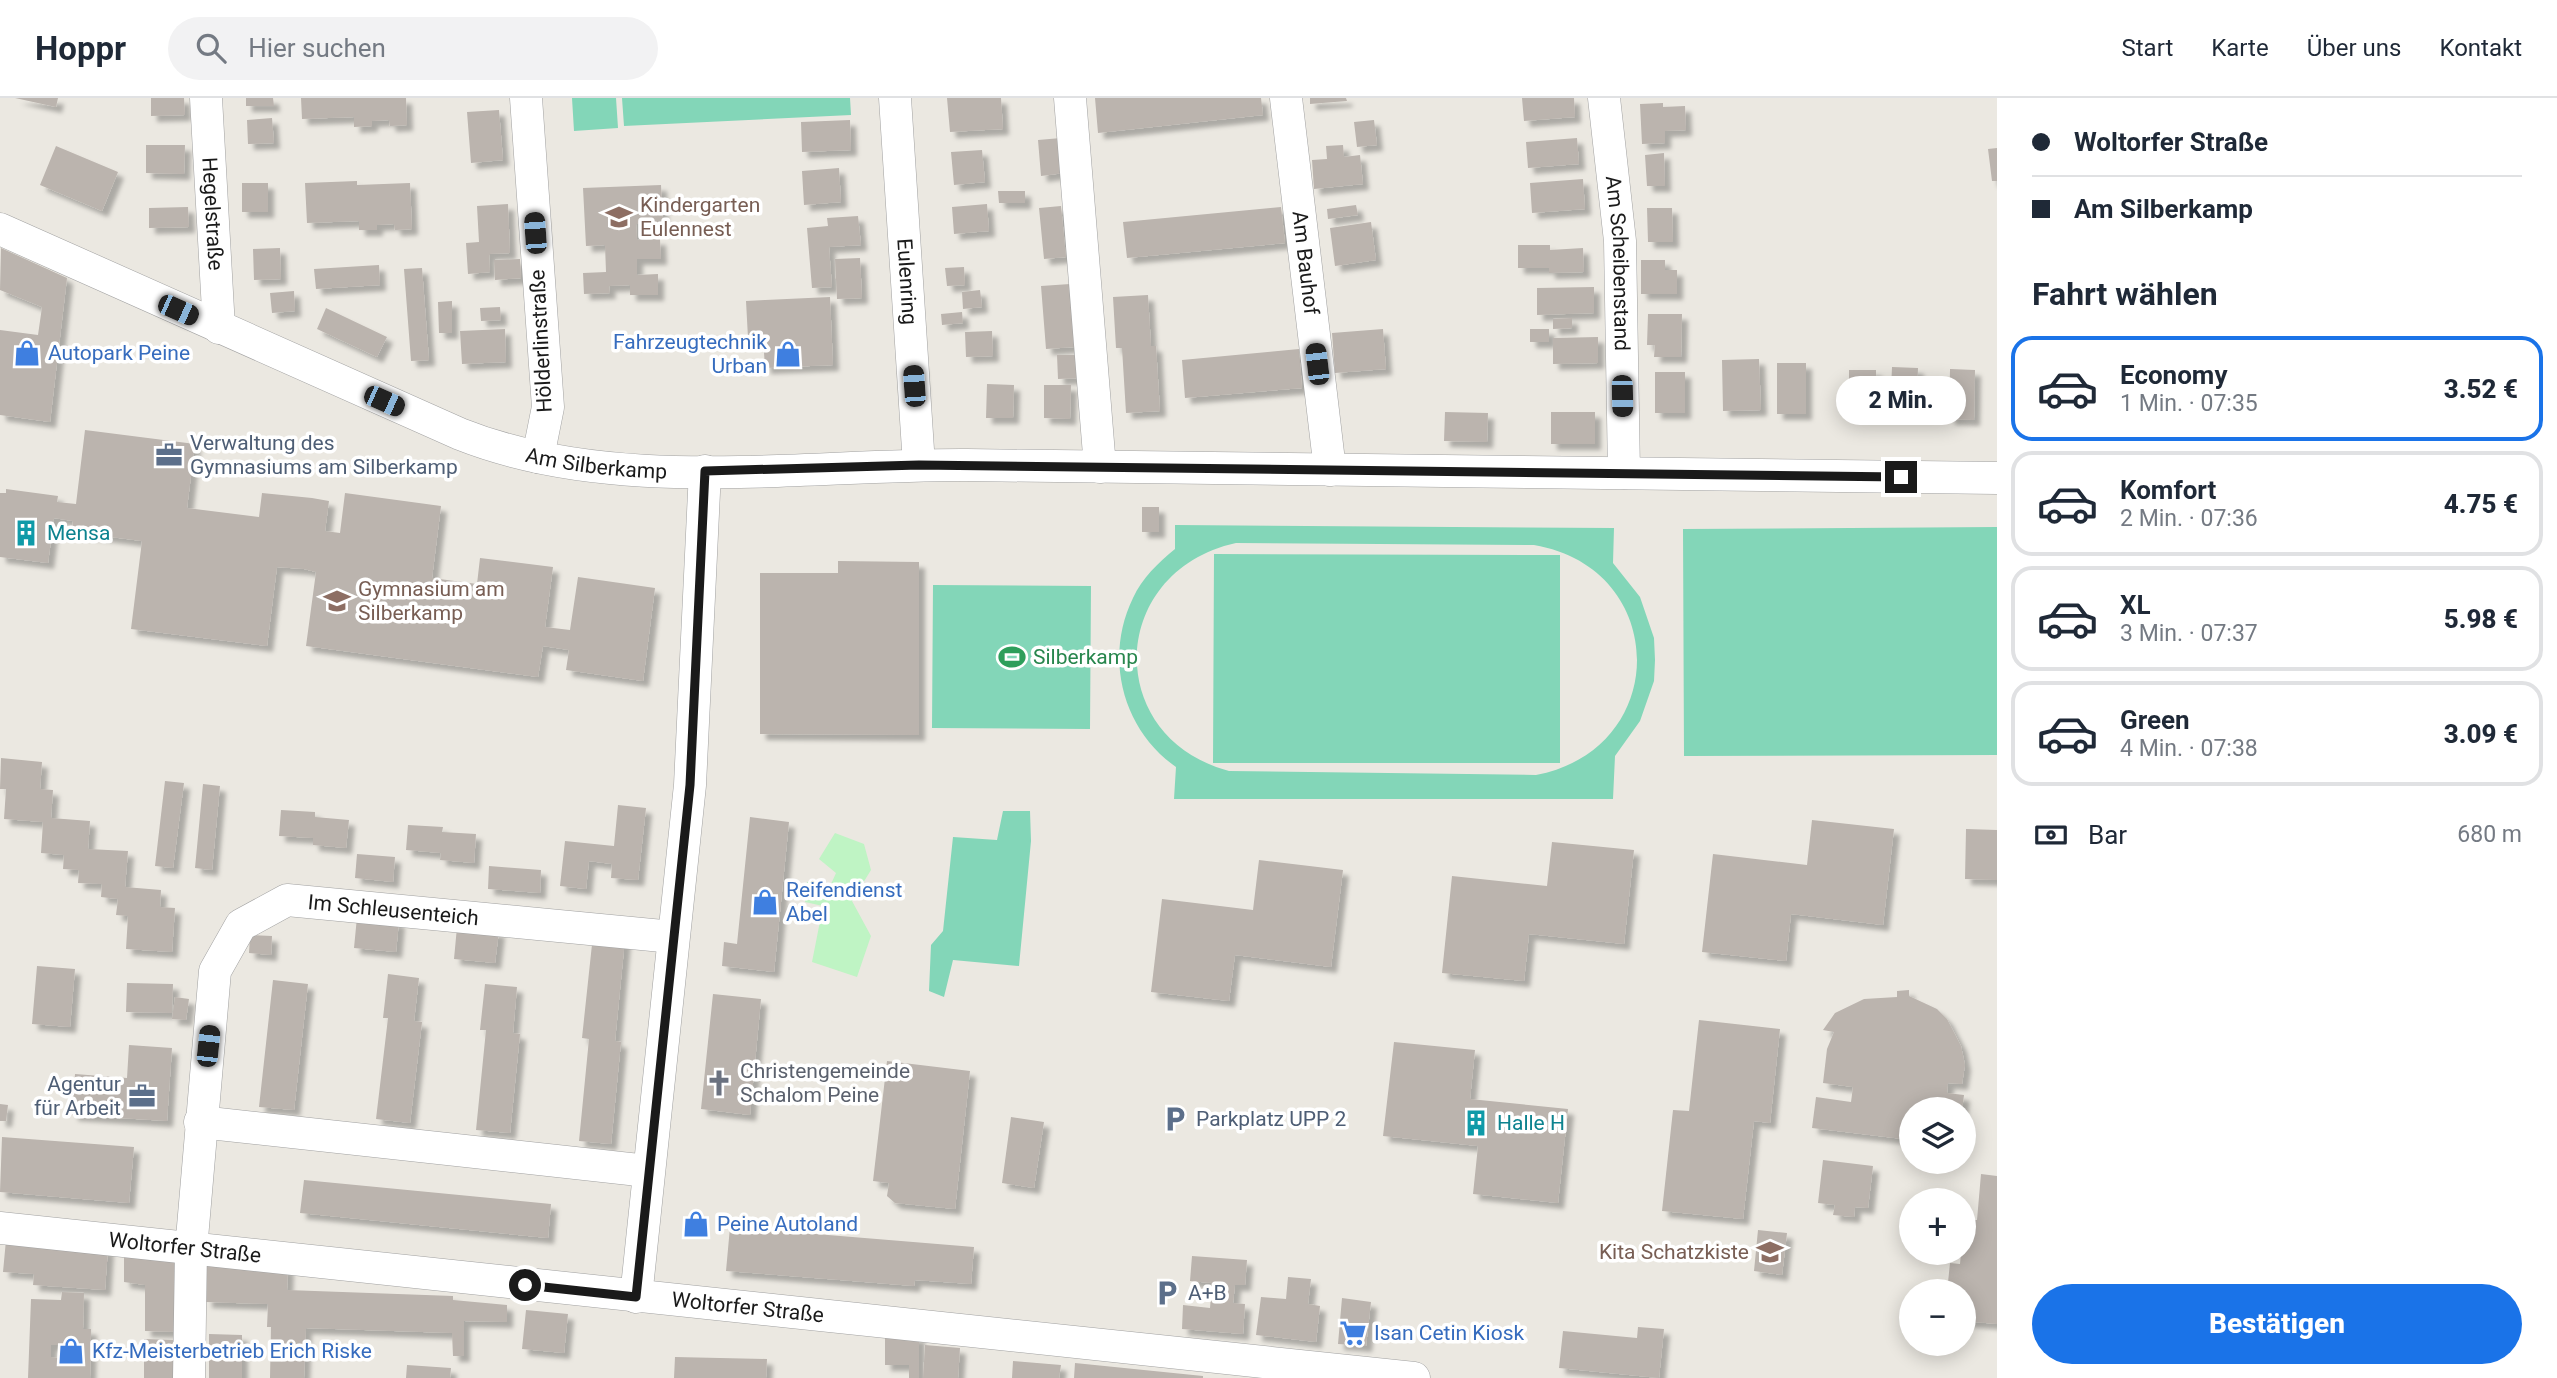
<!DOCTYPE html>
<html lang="de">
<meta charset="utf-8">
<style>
:root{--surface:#fff;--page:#f2f2f3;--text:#1f2937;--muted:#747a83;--line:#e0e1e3;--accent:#1a73e8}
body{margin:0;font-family:Roboto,sans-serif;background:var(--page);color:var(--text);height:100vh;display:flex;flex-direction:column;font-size:26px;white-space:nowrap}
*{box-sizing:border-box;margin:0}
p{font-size:23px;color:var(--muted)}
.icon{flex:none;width:38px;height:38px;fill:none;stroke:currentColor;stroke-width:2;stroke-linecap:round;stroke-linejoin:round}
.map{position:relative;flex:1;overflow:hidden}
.details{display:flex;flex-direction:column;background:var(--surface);width:560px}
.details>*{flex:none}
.top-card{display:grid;align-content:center;height:154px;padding:0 35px;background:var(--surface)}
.buttons{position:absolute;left:1899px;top:999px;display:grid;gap:14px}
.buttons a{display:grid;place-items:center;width:77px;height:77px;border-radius:50%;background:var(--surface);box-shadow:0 4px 18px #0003;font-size:35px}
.end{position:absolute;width:32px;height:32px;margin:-16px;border:9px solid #1a1a1a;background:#fff;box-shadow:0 0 0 4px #fff}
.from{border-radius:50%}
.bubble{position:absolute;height:49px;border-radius:24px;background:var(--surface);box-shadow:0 4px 18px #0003;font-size:23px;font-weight:800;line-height:49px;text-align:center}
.car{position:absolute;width:21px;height:42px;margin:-21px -10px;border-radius:9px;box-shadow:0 0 5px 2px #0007;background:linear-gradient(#222 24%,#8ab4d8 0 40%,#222 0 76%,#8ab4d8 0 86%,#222 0)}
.top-card b{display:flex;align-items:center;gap:24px;height:66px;font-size:26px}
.top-card b+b{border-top:2px solid var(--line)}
.top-card i{width:18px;height:18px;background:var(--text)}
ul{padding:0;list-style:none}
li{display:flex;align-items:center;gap:21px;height:105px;margin:0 14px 10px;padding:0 21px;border:4px solid var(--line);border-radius:21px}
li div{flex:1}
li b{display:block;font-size:26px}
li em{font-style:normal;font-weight:800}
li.selected{border-color:var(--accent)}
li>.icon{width:63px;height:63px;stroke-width:1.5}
h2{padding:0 35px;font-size:32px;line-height:84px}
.pay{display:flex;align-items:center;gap:18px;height:77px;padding:0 35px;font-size:26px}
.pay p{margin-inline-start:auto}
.cta{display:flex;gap:14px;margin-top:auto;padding:14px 35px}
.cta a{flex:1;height:80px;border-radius:42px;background:var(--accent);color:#fff;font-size:28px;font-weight:800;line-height:80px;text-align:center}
header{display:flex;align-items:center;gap:42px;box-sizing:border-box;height:98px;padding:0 35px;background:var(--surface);border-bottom:2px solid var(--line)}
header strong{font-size:33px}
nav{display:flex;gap:38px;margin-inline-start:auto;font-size:24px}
.search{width:490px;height:63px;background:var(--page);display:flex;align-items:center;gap:18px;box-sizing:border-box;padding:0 24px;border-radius:38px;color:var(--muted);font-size:26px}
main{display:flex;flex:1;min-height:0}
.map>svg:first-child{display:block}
</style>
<header>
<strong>Hoppr</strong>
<div class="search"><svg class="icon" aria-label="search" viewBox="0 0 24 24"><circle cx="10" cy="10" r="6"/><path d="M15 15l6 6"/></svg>Hier suchen</div>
<nav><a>Start</a><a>Karte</a><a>Über uns</a><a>Kontakt</a></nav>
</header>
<main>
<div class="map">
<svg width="1997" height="1280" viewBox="0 0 1997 1280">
<defs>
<filter id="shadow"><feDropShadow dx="6" dy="6" stdDeviation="2" flood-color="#0004"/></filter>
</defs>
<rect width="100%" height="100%" fill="#ebe8e1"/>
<path fill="#bff4c4" d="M835,735L864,746L871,772L852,803L871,838L857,879L812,864L823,808L805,804L807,784L831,786L836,775L819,761Z"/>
<path fill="#83d6b8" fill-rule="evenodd" d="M572,0H616L618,30L574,33Z
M622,0H850L851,17L624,28Z
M1175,427L1614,430L1613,465L1640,499L1654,540L1655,562L1654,583L1640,623L1615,658L1613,701H1174L1176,669C1122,631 1104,559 1133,500C1142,480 1158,465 1175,451ZM1236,445L1534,447C1670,470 1672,651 1536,677L1229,673C1102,639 1108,473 1236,445Z
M1997,429V657L1684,658L1683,431Z
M1214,456L1560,457V665H1213Z
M933,487L1091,488L1090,631L932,630Z
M1003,713H1030L1031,743L1019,868L953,862L944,899L929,893L931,847L943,833L953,739L997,742Z"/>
<path fill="#bbb4ae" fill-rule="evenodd" filter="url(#shadow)" d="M15,0H58L56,9Z
M151,0H184L185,17L151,18Z
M246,0H273L274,8H246Z
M301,0H406L407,27L390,28L389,22L372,23V28L354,29V19L302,21Z
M947,0H1001L1003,31L950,34Z
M1095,0H1261L1263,17L1098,35Z
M1310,0H1346L1347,3L1310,6Z
M1522,0H1574L1575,19L1524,23Z
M1663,5V9L1685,8L1686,32L1665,33V45L1642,46L1640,6Z
M499,12L503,62L471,65L467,14Z
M272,20L274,45L248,46L247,22Z
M850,22L851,52L802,54L801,24Z
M1374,22L1377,47L1357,49L1354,24Z
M1061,40L1064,75L1041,78L1038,42Z
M1577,40L1579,66L1528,70L1526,44Z
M146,47H185L184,76L146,75Z
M1343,47L1344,59L1360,57L1363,86L1314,91L1312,62L1327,61L1326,48Z
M56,48L118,74L102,113L40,87Z
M1997,50V83H1992L1988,51Z
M982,52L985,84L954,87L951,54Z
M1664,55L1665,88H1647L1645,57Z
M839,70L841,104L804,107L802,73Z
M1583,81L1585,111L1532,115L1530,85Z
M357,83V87L410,85L412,131L395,132L394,126L377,127V132H359V123L307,125L305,85Z
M242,85H268V114H242Z
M661,87L663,125L636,126L637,142L660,141L661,161H637V177L658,176V197H630V187L609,188L610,195L584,196L583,175L606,174L605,147L586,148L583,90Z
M998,93H1025V105H999Z
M508,106L510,155L489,156L490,174L468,176L466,145L479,144L477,108Z
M987,106L989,133L954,136L952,109Z
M1356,107L1358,117L1328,121L1327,111Z
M1061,108L1066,159L1044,161L1039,110Z
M188,109L189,129L149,130V110Z
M1281,109L1285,145L1127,160L1123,124Z
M1647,110H1672L1673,144H1648Z
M858,118L861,147L829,149L832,189L812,190L807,130L828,128L827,120Z
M1371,124L1376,162L1335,168L1330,130Z
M1518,147H1550V152L1583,150L1584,174L1549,175V170H1518Z
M1,150L67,180L50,324L0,317V232L38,237L42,209L0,192Z
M280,150L281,181L254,182L253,151Z
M860,160L862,200L837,201L835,161Z
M520,161L521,180L495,182L494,162Z
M1641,162H1665V172H1677V196H1641Z
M379,167L380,187L316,191L314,171Z
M964,169L965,187L947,188L945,170Z
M422,170L429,262L411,263L404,171Z
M1070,186L1074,249L1046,251L1041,188Z
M1594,189V215L1537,217V190Z
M980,192L982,209L963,211L962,194Z
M294,193L295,213L272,215L270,195Z
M1148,197L1151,248H1156L1160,313L1126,315L1122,250H1116L1113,199Z
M830,199L833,267L765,270L763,239L748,240L746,203Z
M452,203V235H439L438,204Z
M500,209L501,222L481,223L480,210Z
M326,210L387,239L377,259L317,231Z
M962,214L963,225L942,227L941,216Z
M1648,216H1682L1681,259H1654L1655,247H1647Z
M1572,220V230L1553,231V221Z
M505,231L506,264L462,266L460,233Z
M1383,231L1386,271L1335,275L1332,235Z
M1530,231H1549V244H1530Z
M992,233L993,258L966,259L965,234Z
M1598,239V265L1553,266V240Z
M1299,251L1302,290L1185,300L1182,262Z
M1057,257H1079V280L1058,281Z
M1759,261L1761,312L1723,313L1722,262Z
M1777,265H1806V316H1777Z
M1892,269L1918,270L1916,316L1890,315Z
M1950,271L1975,272L1974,322L1949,321Z
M1849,272H1876V315H1849Z
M1655,274H1685V315H1655Z
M987,286L1014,287L1013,320H986Z
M1044,287H1071L1070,321L1044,320Z
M1445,314L1488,315L1487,344L1444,343Z
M1551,314H1595V346H1551Z
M85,332L195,346L187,410L259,419L262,395L312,400L329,403L325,433L340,435L345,395L441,408L432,480L477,486L480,460L553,469L545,529L570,532L578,479L655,490L643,583L566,572L569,552L543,548L538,579L306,548L316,474L304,471L277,469L267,548L131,531L142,443L72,434L73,423L54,420L48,465L0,459V395H6V391L58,398L57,404L76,406Z
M1142,409H1159V434H1142Z
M838,463L919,464V637L760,636V475H838Z
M1,660L42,664L40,691L53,692L51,720L90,723L88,751L128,753L125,789L161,792L160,809L175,810L172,854L126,851L128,818L116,817L118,801L101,799L102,786L78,785L79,772L63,771L64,757L41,755L43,724L4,721L6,691H0Z
M165,683L184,685L173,770L155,768Z
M203,686L220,688L212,772L195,770Z
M618,707L646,710L638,782L611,780L612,766L589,763L586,791L560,788L565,743L614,748Z
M281,712L315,714V719L349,722L346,750L313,747V740L279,738Z
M750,719L789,724L774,874L722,868L724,844L737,846Z
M1812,722L1894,731L1883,827L1791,816L1786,863L1702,854L1713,756L1807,767Z
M408,727L443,729L442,734L476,736L474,765L440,762L441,755L406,752Z
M1966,731L1997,732V782L1965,781Z
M1552,744L1634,752L1624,846L1529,836L1524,883L1442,875L1452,778L1547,788Z
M357,756L395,759L393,784L355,780Z
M1259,762L1343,772L1331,869L1235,857L1229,903L1151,894L1162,801L1253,812Z
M489,768L541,772L540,795L488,791Z
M357,819L399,823L396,854L354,850Z
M457,829L499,833L495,865L454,861Z
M250,837L272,838L271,857L249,855Z
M593,837L625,841L615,943L621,944L611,1046L579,1043L589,941L582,940Z
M37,868L75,871L70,929L32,926Z
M388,876L419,880L414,923L422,924L410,1025L376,1021L388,920H383Z
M273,882L308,886L294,1012L259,1009Z
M127,885L173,886L172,915L126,914Z
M485,886L517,889L513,935L520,936L510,1035L476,1032L486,932H480Z
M1909,892V898L1937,911L1947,921L1961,948L1965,967L1962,986L1948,985L1947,995L1964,997L1962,1012H1911V1042L1812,1030L1816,999L1851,1004L1853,989L1823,985L1827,951L1834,934L1823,932L1835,915L1864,901L1897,899V893Z
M713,896L761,901L750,1017L701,1011Z
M175,899L189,901L186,922L172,921Z
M1699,922L1780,931L1770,1025L1754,1023L1743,1121L1662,1113L1673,1012L1689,1013Z
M1394,944L1475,952L1470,1001L1568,1011L1558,1105L1473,1096L1478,1048L1383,1038Z
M129,947L172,950L167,1023L72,1017L75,976L127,980Z
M887,963L970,973L955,1111L895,1105L887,1098L889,1085L873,1083Z
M0,1006L8,1007L6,1023H0Z
M1011,1019L1044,1024L1034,1090L1002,1085Z
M2,1039L134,1049L129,1105L0,1094Z
M1823,1062L1873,1068L1868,1110L1855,1109L1854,1119L1833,1117L1835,1107L1818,1105Z
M1981,1076L1997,1078V1226L1964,1223V1194H1947L1950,1165L1960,1166L1961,1155H1964V1121L1977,1122Z
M304,1082L551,1106L548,1140L300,1115Z
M730,1129L974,1149L971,1186L915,1182L914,1188L726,1173Z
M1758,1132L1787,1135L1782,1177L1754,1173Z
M6,1142L108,1150L105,1192L33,1187L34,1176L3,1174Z
M124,1154L174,1158L181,1171L180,1234L145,1233V1187L124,1184Z
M1192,1158L1247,1162L1245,1187H1235L1233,1205L1245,1206L1243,1236L1182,1231L1183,1207L1210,1210L1212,1185L1190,1183Z
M207,1167L288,1169L287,1192L453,1198V1202L507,1207V1224L464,1223V1258H453L452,1235L306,1230L304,1280H270L271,1229H267L268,1206L206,1204Z
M1288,1179L1311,1181L1308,1206L1320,1208L1316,1244L1256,1237L1261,1199L1286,1201Z
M62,1194L84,1195L83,1231H91L90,1280H28L31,1201L61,1202ZM51,1247H60V1260L51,1259Z
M1342,1200L1371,1204L1366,1248L1338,1246Z
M526,1212L568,1216L564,1255L522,1251Z
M1638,1229L1664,1231L1659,1280L1559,1270L1563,1233L1637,1240Z
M209,1236L242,1237V1280H209Z
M885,1237L919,1238V1280H909V1267H885Z
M144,1241L177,1242L176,1280H144Z
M925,1247L960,1250L958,1280H923Z
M675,1259L767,1261L766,1280H674Z
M1013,1263L1061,1267L1059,1280H1012Z
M1075,1265L1203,1278V1280H1074Z
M407,1267L451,1270L450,1280H406Z"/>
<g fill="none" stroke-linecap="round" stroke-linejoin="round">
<g stroke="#a1a1a1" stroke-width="33">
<g id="minor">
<path id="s1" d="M206,0L219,230"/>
<path d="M526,0L548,309L538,359"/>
<path id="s2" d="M895,0L919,367"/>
<path d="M1070,0L1100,369"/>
<path id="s3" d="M1286,0L1330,372"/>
<path id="s4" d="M1604,0L1620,143L1624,375"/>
<path id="s5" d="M0,131L460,336C616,398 802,366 967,367C1310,371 1654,376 1997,380"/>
<path d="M200,1024L648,1073"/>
<path id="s6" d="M0,1130L1414,1280"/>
<path d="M636,1199L690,687L705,373"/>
<path id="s7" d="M189,1280L191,1152L215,873L241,827L287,802L673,839"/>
</g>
</g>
<use href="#minor" stroke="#fff" stroke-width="32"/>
</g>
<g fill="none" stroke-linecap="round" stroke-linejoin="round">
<path stroke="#1a1a1a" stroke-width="9" d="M525,1187L636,1199L690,687L705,373L919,367L1901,379"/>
</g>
<defs>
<g id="school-bare" transform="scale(2.1)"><path d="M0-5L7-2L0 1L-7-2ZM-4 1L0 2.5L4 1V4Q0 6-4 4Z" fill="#8d6e63" stroke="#fff" stroke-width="2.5" paint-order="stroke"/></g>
<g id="shop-bare" transform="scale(2.1)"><path d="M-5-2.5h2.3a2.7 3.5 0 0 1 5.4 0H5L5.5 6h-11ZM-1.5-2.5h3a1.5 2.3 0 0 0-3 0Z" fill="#3f7fe0" stroke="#fff" stroke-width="2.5" paint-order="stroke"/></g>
<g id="office-bare" transform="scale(2.1)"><path d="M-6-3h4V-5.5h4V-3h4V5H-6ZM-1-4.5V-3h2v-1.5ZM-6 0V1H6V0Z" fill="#5c6f8a" stroke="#fff" stroke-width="2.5" paint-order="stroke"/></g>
<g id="building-bare" transform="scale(2.1)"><path d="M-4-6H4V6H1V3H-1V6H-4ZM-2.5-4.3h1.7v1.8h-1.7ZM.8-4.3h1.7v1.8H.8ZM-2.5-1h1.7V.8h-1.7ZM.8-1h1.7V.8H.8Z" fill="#0f9aa8" stroke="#fff" stroke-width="2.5" paint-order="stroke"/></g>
<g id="stadium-bare" transform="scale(2.1)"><path d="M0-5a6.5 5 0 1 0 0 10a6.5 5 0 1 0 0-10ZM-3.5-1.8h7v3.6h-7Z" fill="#2e9e5b" stroke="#fff" stroke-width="2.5" paint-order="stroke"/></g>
<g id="church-bare" transform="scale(2.1)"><path d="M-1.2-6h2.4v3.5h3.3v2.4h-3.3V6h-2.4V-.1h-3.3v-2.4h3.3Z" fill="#6b7280" stroke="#fff" stroke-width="2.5" paint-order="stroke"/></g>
<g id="parking-bare" transform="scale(2.1)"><path d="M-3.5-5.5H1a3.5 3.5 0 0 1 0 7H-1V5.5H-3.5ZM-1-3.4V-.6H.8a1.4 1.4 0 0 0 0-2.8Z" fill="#5c6f8a" stroke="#fff" stroke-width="2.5" paint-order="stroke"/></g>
<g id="supermarket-bare" transform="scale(2.1)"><path d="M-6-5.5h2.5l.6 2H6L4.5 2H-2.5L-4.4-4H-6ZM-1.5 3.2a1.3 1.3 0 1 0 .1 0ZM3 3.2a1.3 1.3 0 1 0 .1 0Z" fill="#3f7fe0" stroke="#fff" stroke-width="2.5" paint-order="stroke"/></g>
</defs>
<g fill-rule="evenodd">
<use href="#school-bare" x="619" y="119"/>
<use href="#shop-bare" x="27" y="255"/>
<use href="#shop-bare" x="788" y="256"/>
<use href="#office-bare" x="169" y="357"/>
<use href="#building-bare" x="26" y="435"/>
<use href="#school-bare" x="337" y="503"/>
<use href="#stadium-bare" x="1012" y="559"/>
<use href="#shop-bare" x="765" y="804"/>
<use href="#church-bare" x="719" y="985"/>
<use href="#office-bare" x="142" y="998"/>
<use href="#parking-bare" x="1175" y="1021"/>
<use href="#building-bare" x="1476" y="1025"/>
<use href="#shop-bare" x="696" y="1126"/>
<use href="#school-bare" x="1770" y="1154"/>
<use href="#parking-bare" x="1167" y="1195"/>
<use href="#supermarket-bare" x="1353" y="1235"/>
<use href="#shop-bare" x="71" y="1253"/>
</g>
<g text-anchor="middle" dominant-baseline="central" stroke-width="7" stroke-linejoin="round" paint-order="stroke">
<g font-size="21" fill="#785e54" stroke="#fff" text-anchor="start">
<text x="640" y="107">Kindergarten<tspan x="640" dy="24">Eulennest</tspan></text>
<text x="358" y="491">Gymnasium am<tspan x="358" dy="24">Silberkamp</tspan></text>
<text x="1749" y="1154" text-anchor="end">Kita Schatzkiste</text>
</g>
<g font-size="21" fill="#1a1a1a" stroke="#fff">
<text stroke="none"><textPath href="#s1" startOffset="116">Hegelstraße</textPath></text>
<text stroke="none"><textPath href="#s3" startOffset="166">Am Bauhof</textPath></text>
<text stroke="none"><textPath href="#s4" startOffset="166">Am Scheibenstand</textPath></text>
<text stroke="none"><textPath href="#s2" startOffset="184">Eulenring</textPath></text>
<text transform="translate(541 243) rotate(-93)">Hölderlinstraße</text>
<text stroke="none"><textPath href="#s5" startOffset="644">Am Silberkamp</textPath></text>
<text stroke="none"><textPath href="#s7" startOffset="620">Im Schleusenteich</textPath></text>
<text stroke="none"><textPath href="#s6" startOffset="186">Woltorfer Straße</textPath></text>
<text stroke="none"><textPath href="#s6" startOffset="752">Woltorfer Straße</textPath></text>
</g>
<g font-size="21" fill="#366cbe" stroke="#fff" text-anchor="start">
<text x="767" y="244" text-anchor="end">Fahrzeugtechnik<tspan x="767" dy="24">Urban</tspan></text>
<text x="48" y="255">Autopark Peine</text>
<text x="786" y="792">Reifendienst<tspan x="786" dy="24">Abel</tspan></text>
<text x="717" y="1126">Peine Autoland</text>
<text x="1374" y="1235">Isan Cetin Kiosk</text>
<text x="92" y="1253">Kfz-Meisterbetrieb Erich Riske</text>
</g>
<g font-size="21" fill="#4e5e75" stroke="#fff" text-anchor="start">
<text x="190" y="345">Verwaltung des<tspan x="190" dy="24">Gymnasiums am Silberkamp</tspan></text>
<text x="121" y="986" text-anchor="end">Agentur<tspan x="121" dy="24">für Arbeit</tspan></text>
<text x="1196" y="1021">Parkplatz UPP 2</text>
<text x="1188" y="1195">A+B</text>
</g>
<g font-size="21" fill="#0d838f" stroke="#fff" text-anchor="start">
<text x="47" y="435">Mensa</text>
<text x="1497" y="1025">Halle H</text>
</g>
<g font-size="21" fill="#27864d" stroke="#fff" text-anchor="start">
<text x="1033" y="559">Silberkamp</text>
</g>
<g font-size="21" fill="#5b616d" stroke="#fff" text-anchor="start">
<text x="740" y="973">Christengemeinde<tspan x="740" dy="24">Schalom Peine</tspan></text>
</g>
</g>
</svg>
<div class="buttons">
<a><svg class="icon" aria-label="layers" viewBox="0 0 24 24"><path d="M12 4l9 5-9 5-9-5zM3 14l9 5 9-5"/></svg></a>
<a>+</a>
<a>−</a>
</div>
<i class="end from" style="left:525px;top:1187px"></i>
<i class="end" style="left:1901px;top:379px"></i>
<div class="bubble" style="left:1836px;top:278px;width:130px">2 Min.</div>
<i class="car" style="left:535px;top:135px;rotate:356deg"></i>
<i class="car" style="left:178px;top:212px;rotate:114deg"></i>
<i class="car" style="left:1317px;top:266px;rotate:353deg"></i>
<i class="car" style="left:914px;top:288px;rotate:356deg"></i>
<i class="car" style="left:1622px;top:298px;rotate:179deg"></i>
<i class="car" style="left:384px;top:303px;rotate:114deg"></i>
<i class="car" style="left:208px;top:948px;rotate:6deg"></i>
</div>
<section class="details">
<div class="top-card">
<b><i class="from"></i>Woltorfer Straße</b>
<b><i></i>Am Silberkamp</b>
</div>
<h2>Fahrt wählen</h2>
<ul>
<li class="selected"><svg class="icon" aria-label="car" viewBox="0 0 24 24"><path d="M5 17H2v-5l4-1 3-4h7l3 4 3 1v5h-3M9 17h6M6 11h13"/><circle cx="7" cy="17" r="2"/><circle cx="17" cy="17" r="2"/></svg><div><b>Economy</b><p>1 Min. · 07:35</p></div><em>3.52 €</em></li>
<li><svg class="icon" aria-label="car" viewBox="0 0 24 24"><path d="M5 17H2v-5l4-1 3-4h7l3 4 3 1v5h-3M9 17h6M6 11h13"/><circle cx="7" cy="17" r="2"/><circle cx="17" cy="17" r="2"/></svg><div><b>Komfort</b><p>2 Min. · 07:36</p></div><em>4.75 €</em></li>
<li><svg class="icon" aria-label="car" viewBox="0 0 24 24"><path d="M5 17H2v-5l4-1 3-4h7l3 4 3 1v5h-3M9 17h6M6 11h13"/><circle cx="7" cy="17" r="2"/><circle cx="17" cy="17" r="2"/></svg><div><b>XL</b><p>3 Min. · 07:37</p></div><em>5.98 €</em></li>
<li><svg class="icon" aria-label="car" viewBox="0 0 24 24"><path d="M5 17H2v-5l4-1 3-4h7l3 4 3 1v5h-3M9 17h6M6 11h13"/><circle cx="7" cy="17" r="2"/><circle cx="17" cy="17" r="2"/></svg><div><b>Green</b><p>4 Min. · 07:38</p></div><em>3.09 €</em></li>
</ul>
<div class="pay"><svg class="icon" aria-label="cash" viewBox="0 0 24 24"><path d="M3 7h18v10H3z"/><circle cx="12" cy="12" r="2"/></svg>Bar<p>680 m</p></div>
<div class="cta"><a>Bestätigen</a></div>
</section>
</main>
